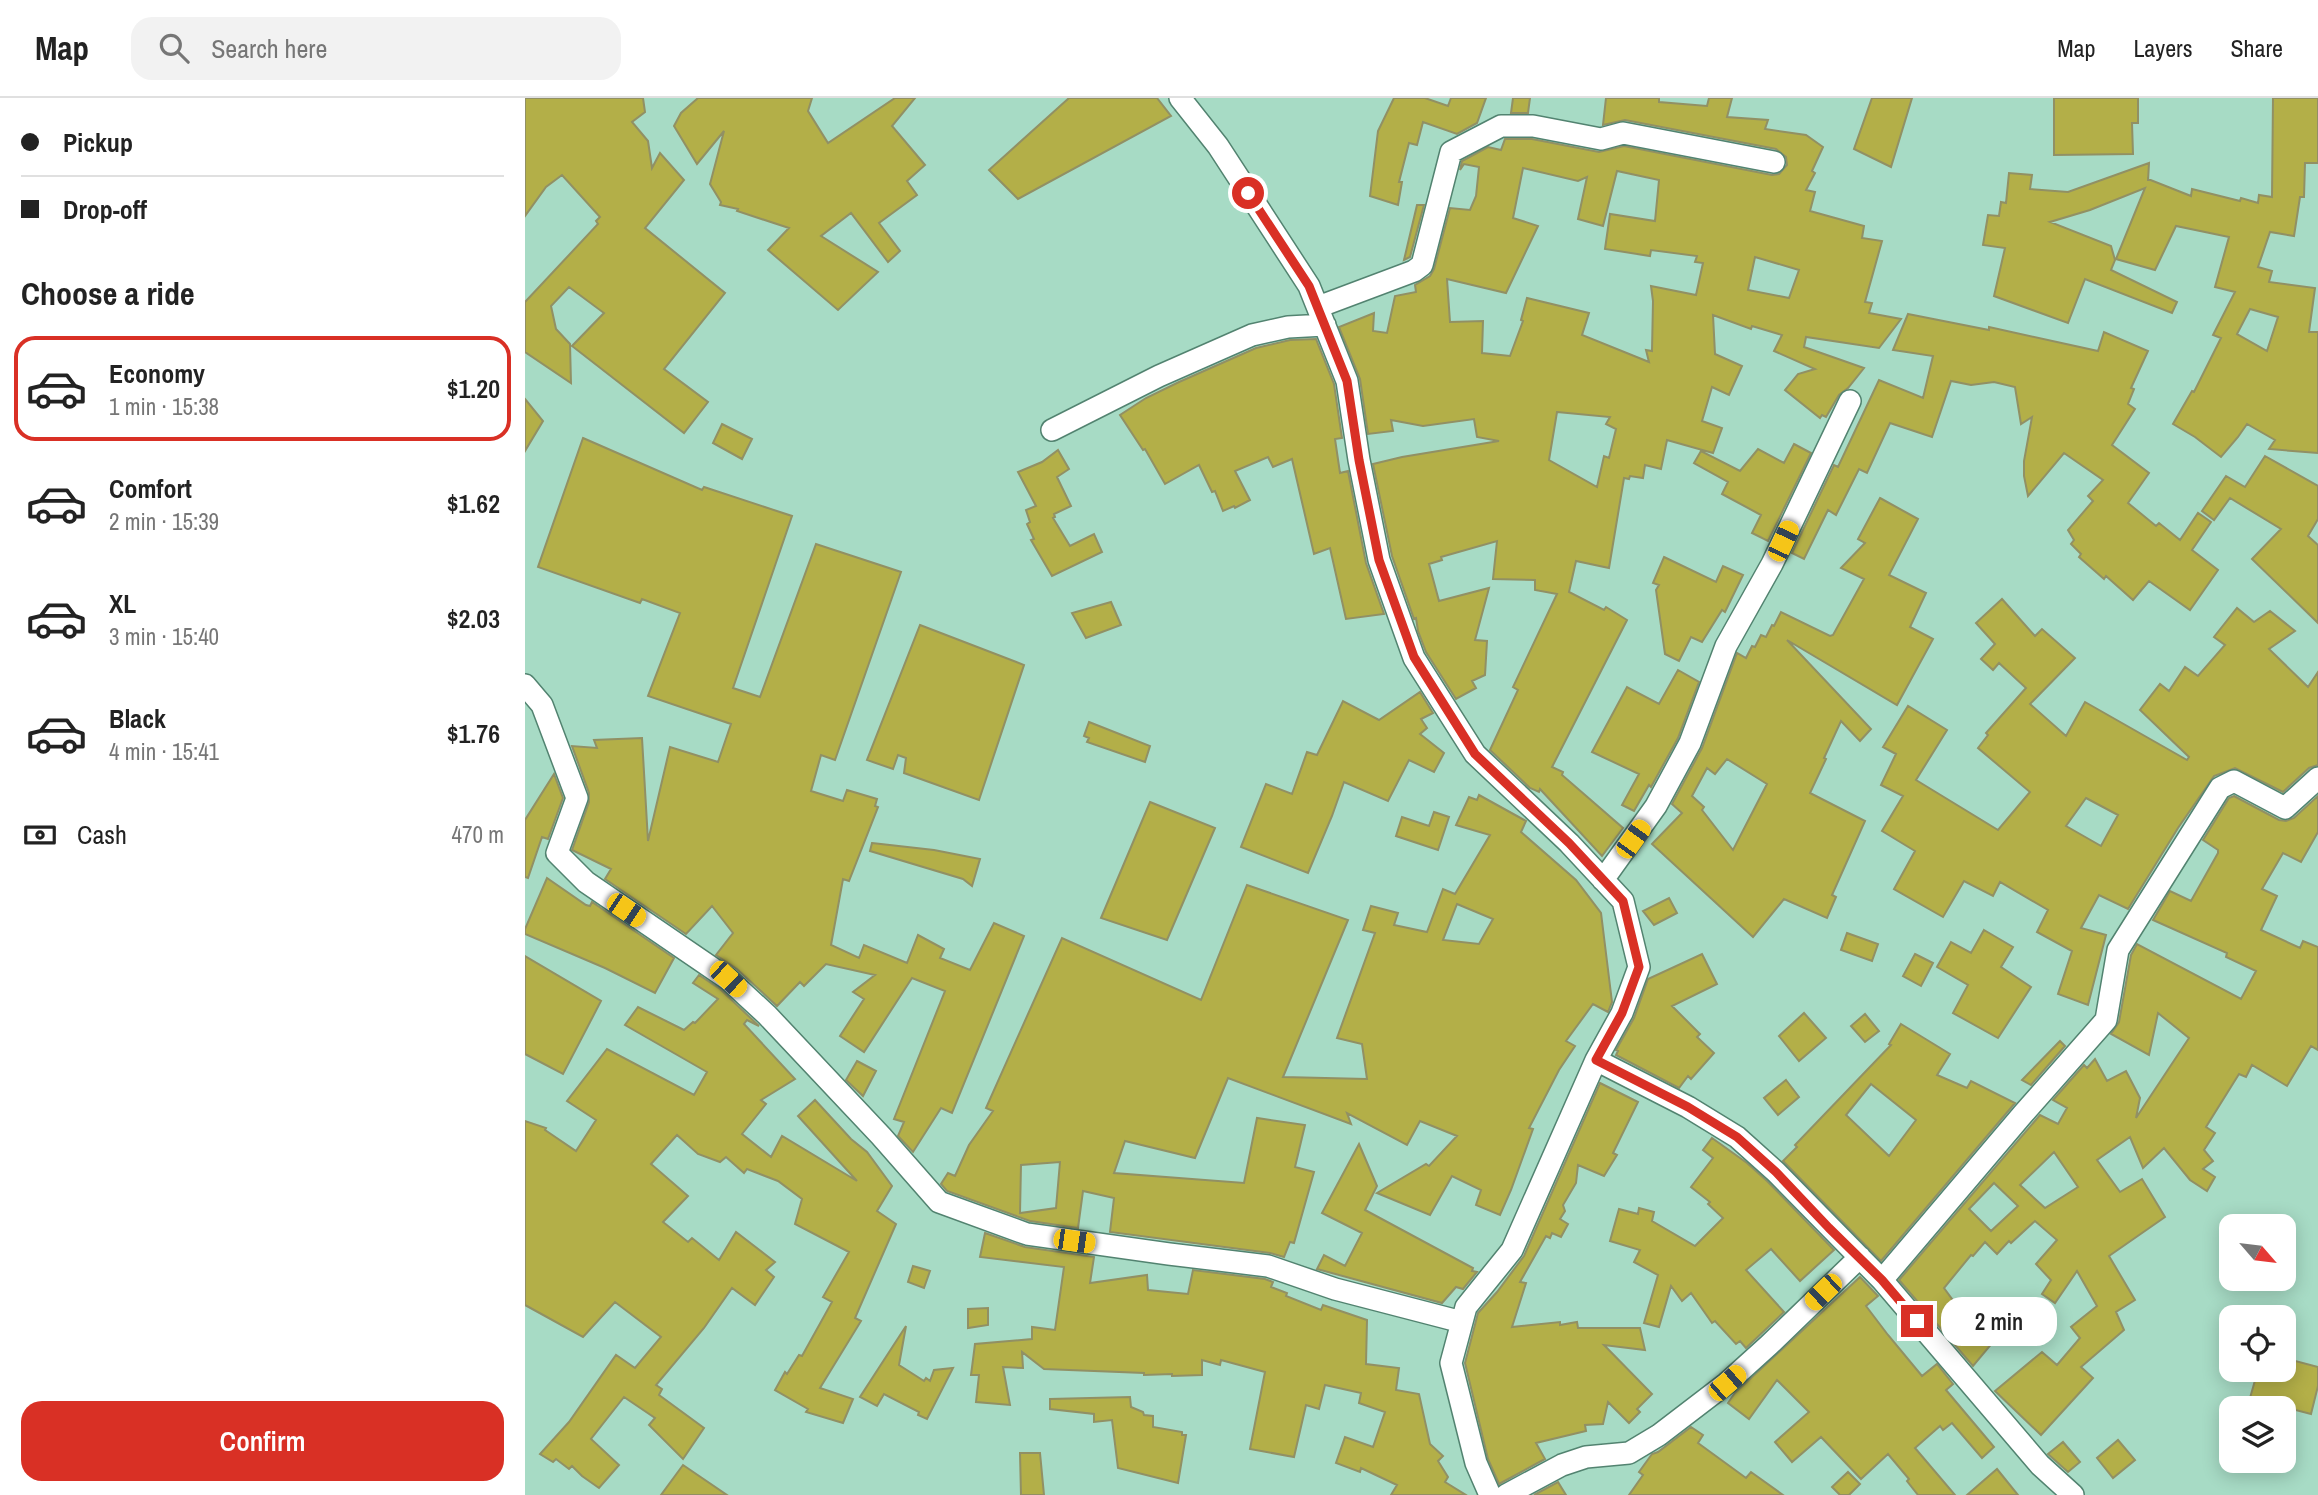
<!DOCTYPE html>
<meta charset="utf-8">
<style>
:root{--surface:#fff;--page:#f2f2f2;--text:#222;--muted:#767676;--line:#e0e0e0;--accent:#d93025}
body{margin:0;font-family:"Archivo Narrow",sans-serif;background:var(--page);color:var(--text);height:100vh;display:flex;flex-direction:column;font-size:26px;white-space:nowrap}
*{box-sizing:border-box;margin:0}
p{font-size:23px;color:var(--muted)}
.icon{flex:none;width:38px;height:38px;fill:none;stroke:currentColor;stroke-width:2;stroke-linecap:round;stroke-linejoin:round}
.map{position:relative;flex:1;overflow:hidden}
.side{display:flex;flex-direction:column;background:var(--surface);width:525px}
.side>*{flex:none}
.banner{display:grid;align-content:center;height:154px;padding:0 21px;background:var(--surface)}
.needle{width:46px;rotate:118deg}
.tools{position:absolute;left:1694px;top:1116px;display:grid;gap:14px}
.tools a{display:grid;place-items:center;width:77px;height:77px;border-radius:14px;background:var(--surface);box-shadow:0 4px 18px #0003;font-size:35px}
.end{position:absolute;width:32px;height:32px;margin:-16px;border:9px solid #d93025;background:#fff;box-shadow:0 0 0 4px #fff}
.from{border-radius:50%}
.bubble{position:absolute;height:49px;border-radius:21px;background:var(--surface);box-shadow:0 4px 18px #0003;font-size:23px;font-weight:600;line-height:49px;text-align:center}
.car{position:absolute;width:21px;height:42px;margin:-21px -10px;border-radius:9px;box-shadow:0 0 5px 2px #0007;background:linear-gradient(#f5c518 24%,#345 0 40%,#f5c518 0 76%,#345 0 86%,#f5c518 0)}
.banner b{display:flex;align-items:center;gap:24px;height:66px;font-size:26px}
.banner b+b{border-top:2px solid var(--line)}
.banner i{width:18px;height:18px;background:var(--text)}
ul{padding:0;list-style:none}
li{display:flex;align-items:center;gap:21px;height:105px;margin:0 14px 10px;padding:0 7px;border:4px solid transparent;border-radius:21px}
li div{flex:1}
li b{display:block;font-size:26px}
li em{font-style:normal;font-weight:600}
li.selected{border-color:var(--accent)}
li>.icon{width:63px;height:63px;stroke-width:1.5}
h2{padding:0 21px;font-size:32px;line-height:84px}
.pay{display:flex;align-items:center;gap:18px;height:77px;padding:0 21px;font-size:26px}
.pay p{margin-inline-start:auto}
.cta{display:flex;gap:14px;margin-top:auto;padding:14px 21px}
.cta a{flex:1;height:80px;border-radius:21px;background:var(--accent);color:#fff;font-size:28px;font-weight:600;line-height:80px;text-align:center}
header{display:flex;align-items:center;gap:42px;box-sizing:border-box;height:98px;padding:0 35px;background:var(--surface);border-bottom:2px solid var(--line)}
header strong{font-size:33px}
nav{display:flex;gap:38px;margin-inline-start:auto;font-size:24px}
.search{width:490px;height:63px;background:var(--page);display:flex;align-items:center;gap:18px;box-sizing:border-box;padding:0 24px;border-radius:21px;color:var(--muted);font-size:26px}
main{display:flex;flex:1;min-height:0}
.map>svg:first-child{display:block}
</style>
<header>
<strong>Map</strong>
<div class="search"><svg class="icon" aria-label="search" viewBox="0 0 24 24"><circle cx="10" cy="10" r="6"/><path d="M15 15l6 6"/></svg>Search here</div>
<nav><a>Map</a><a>Layers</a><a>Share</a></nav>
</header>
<main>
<section class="side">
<div class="banner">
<b><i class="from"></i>Pickup</b>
<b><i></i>Drop-off</b>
</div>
<h2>Choose a ride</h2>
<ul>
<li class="selected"><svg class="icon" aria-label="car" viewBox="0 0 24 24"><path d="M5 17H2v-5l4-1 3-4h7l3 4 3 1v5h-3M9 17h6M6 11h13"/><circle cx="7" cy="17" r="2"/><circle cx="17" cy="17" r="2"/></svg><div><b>Economy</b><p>1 min · 15:38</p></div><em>$1.20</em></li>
<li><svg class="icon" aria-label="car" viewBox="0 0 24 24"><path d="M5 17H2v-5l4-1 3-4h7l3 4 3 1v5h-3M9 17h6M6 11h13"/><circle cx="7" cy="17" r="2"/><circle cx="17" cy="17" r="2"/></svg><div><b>Comfort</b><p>2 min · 15:39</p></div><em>$1.62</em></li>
<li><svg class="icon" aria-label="car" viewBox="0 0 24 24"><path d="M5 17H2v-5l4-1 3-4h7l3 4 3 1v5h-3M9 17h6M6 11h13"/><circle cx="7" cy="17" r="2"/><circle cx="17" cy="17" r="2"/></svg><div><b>XL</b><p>3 min · 15:40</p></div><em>$2.03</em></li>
<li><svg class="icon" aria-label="car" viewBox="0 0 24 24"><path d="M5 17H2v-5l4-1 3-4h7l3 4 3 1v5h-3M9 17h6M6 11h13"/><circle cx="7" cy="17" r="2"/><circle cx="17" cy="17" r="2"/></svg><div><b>Black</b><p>4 min · 15:41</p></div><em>$1.76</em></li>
</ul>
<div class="pay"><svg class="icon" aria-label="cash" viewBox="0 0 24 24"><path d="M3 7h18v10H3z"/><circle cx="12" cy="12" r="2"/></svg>Cash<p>470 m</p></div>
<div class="cta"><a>Confirm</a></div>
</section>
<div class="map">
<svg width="1793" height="1397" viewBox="0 0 1793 1397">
<rect width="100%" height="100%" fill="#a7dbc5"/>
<path fill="#b3af48" stroke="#919064" stroke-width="2" fill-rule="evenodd" d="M0,0H118L120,14L107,24L123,43L127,70L135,55L159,82L120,130L200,195L139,271L183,304L159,335L47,248L79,215L44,189L26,208L31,231L45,246L46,285L0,254V204L73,126L71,123L75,119L37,77L21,89L0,118Z
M173,0H287L283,13L303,45L370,0H390L367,28L400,67L382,83L392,97L354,125L375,153L363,164L326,115L296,138L353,174L313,212L243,152L264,130L212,113L213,111L195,107L196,104L185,86L199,33L172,66L149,28L156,15Z
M544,0H632L646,18L493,101L464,72Z
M869,0H900L923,8L926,0H961L952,25L932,36L898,24L892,47L884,45L874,84H877L873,107L845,98L853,33Z
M988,0H1005L1003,15H986Z
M1081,0H1134V4L1182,8L1184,0H1207L1202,19L1243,22L1240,31L1281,37L1298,49L1287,73L1290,75L1281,92L1290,94L1285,113L1339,128L1337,140L1357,143L1340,204L1347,205L1344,215L1376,221L1354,250L1281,239L1279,249L1339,270L1323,290L1314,297L1301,319L1297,317L1295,320L1260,292L1273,276L1290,271L1249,253L1257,237L1227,228L1226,231L1188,217L1190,256L1217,268L1204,297L1187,289L1177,323L1197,330L1188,355L1142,342L1136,371L1120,367L1118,380L1105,378L1104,381L1099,380L1084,470L1051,463L1044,494L1079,512L1081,509L1102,522L1027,669L1038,674L1037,677L1098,730L1077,758L1015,691L1014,694L1005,690L965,652L993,592L988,589L1032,496L1010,492V482L968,481L972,443L916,459L917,462L904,466L914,503L964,490L950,542L962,543L960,577L947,583L951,590L931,601L901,554L893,533L891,520L889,521L867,458L848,366L877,359L974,343L952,339L949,321L898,328L866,322L868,333L843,336L835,281L814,229L849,215L848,233L862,235L870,198L891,194L890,187L905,178L909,171L925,110L945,112L951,98L954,69L939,66L935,72L937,63L963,49L976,52L980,41H1007L1074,54L1099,48L1247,77L1254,76L1262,67L1261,59L1251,51L1100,22L1078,27ZM998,70L1053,83L1062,79L1053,121L1078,128L1092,73L1134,82L1130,123L1085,116L1080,151L1125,158L1126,152L1172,158L1170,164L1178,165L1171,197L1126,188L1128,203L1127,253L1121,252L1124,264L1057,237L1064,215L1002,200L996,222L998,223L985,258L957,255L958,223L925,224L922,181L981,195L1013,128L988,120ZM1230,159L1274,172L1264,200L1223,192ZM1032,314L1085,319L1081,326L1091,331L1084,360L1079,358L1072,389L1024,362Z
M1347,0H1387L1366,69L1329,51Z
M1529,0H1613V25H1607L1608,56L1529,57Z
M1748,0H1793V65H1780L1779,99H1775L1769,138L1745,134L1733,169L1747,173L1744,184L1790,190L1784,234H1793V355L1744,351L1750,342L1722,326L1713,339L1696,359L1670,339L1648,326L1667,293L1669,294L1696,240L1688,237L1710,194L1690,189L1704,139L1651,128L1630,172L1591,161L1620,90L1565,112L1525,124L1586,148L1590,162L1586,172L1652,204L1647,215L1560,181L1543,225L1469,198L1480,150L1458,147L1463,117L1474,118L1476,104L1481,105L1484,75L1507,77L1505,91L1543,94L1624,65L1623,83V81L1666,98L1667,91L1715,103L1716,100L1733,105L1734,97L1747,99ZM1725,211L1753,219L1742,253L1712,236Z
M892,107H899L885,159L879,162Z
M1383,216L1464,232V229L1573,253L1579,234L1623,253L1606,290L1609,291L1603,306L1610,311L1587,347L1624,375L1603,405L1631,428L1634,425L1655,442L1673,415L1686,424L1667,452L1693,472L1665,512L1624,483L1608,502L1581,478L1579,481L1554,459L1556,456L1546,446L1549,442L1543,432L1568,403L1563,398L1578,382L1539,355L1503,398L1499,378V363L1507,319L1496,326L1490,289L1469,284L1446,287L1426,283L1407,339L1365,325L1342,375L1334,371L1311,417L1303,412L1279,461L1267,455L1309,367L1313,369L1354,282L1398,300L1408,258L1368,252Z
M791,241L809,286L817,340L810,341L815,375L823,373L841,465L859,516L821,521L805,450L789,456L767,361L748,369L743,359L710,373L725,402L710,410L709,408L698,413L690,393L687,394L674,367L640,386L620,351L618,352L595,317L621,300L654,284L731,250L765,242Z
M0,301L18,323L0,353Z
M197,326L227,341L217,361L188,345Z
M58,340L177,392L179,389L267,418L208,590L235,599L291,446L376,474L310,662L296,657L286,693L318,703L322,692L352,701L350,708L353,709L324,783L318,781L306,847L334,860L339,847L382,865L393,837L419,851L415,860L445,872L469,825L499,838L427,1015L416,1010L388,1054L373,1038L379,1024L369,1021L420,893L387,880L339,954L315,938L339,901L328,894L350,877L301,866L279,888L275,884L252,908L212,871L191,857L208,835L187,808L161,836L80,781L86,771L47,752L64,704V695L47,648L72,650L69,642L117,640L123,743L145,649L193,664L206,626L123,598L155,515L117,501L115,505L13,469Z
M1269,346L1286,355L1243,443L1227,435L1236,417L1197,396L1203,384L1169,365L1176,353L1215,373L1233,351L1259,365Z
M533,352L544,371L532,379L546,408L529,416L530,419L528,420L545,448L569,436L577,454L527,478L506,442L509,441L502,426L505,424L501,412L511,408L493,374L517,364Z
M1740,358L1793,388V421L1783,438L1793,447V525L1727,461L1756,431L1705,400L1689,422L1677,413L1701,378L1720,389Z
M1355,400L1393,421L1364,477L1401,495L1385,529L1408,541L1372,607L1262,542L1346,631L1335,643L1316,623L1299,660L1301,661L1285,695L1340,723L1307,797L1311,799L1302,820L1259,801L1228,839L1127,746L1157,715L1147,706L1177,650L1212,555L1221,560L1227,548L1230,549L1236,537L1241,539L1247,527L1249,528L1256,514L1305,538L1308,537L1339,481L1316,470L1340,445L1333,441ZM1202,661L1242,686L1208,752L1177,712L1179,709L1167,698L1182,670L1190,676Z
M1139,459L1191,484L1198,468L1218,477L1200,514L1197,512L1177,544L1166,539L1154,563L1140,556L1131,492L1134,487L1128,485Z
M1477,501L1510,538L1517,531L1550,560L1505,606L1541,638L1560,604L1662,662L1664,659L1615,612L1635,586L1644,593L1660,569L1673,578L1700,547L1689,539L1712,510L1729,524L1745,513L1770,533L1744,551L1783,589L1793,574V667L1784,670L1758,694L1710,670L1689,678L1653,730L1603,811L1574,797L1556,830L1581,837L1563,907L1533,896L1547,853L1512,834L1523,812L1475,784L1468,798L1439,783L1418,819L1369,791L1390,753L1357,733L1378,698L1356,687L1371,656L1358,649L1383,608L1422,632L1391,682L1473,732L1505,694L1453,650L1463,637L1461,635L1501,590L1474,565L1468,572L1456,561L1470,546L1451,525ZM1561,700L1593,717L1576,748L1541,728Z
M586,504L596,527L561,540L547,515Z
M395,527L499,567L454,702L379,675L381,660L373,657L368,671L342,662Z
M1153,572L1174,584L1153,640L1126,689L1124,687L1109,713L1097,707L1114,676L1067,654L1102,589L1134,606Z
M895,594L908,615L896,621L902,630L895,636L919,655L909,674L884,662L863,703L819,684L807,718L783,775L716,749L741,686L767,696L782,654L792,657L818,603L854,622Z
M564,624L625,648L620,664L562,644L564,640L559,638Z
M29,676L38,700L23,741L17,739L3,780L0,779V722Z
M954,697L1001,723L996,734L1051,782L1076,815L1087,904L1083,914L1068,906L1041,943L1050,948L1034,972L1004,1030L1008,1031L986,1092L975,1117L951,1107L956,1092L927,1078L905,1117L852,1095L901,1066L904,1068L932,1038L895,1023L882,1047L822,1015L826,1026L703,980L670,1060L600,1043L589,1075L719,1085L732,1020L780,1027L770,1069L789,1074L769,1145L765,1144L759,1159L745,1155L585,1134L589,1100L558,1093L553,1130L505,1123L422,1093L416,1086L423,1075L430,1078L444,1047L468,1013L461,1010L537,840L676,902L722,787L823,822L758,979L842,981L837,946L812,940L850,835L838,832L846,808L873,815L869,827L902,834L918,791L930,796L965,737L931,727L944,699L952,702ZM932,806L968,821L954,846L918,842ZM535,1064L531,1110L495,1115L496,1067Z
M1709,698L1754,722L1761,723L1769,720L1793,698V734L1776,764L1758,755L1737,791L1752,798L1736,832L1775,850L1778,843L1793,849V952L1786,948L1762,988L1727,967L1721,979L1714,976L1681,1029L1690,1035L1679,1052L1688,1063L1678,1071L1690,1079L1682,1093L1665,1082L1639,1050L1618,1070L1605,1039L1572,1062L1595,1094L1617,1081L1640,1119L1584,1158L1610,1202L1591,1214L1599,1232L1556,1269L1568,1280L1516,1337L1470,1293L1517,1254L1532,1267L1555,1240L1546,1229L1572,1208L1552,1173L1530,1205L1517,1196L1526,1182L1511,1166L1532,1142L1510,1123L1486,1145L1484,1143L1472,1156L1460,1144L1448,1158L1446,1157L1419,1190L1441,1220L1469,1243L1448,1268L1374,1182L1515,1017L1533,1026L1542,1010L1528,1002L1559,967L1562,970L1570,961L1582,983L1601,973L1615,1000L1611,1020L1664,940L1633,915L1624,957L1586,936L1594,924L1606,857L1612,846L1716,901L1731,873L1701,859L1702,855L1628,822L1645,793L1666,803L1693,755V752L1678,742L1704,700ZM1529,1054L1553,1089L1520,1110L1495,1087ZM1469,1085L1493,1108L1466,1133L1444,1111Z
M625,704L690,730L642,842L576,820Z
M909,714L924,719L913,752L871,738L877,719L904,728Z
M347,745L409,752L455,761L447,788L438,781L345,753Z
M22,780L61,807L65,808L67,804L149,860L130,895L80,870L0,836V831Z
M1144,800L1152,815L1129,827L1118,813Z
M1459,832L1488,849L1476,869L1506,889L1473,940L1428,915L1443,887L1412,869L1426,844L1446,855Z
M1322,835L1353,846L1347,863L1316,852Z
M1177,856L1192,886L1147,908L1175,936L1172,939L1189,955L1166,981L1163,978L1154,990L1091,957L1093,953L1091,952L1109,920L1123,881Z
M1390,856L1408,865L1396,888L1378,878Z
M0,858L76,903L38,976L0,956Z
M174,877L195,891L234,928L222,922L219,926L270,981L236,1002L241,1006L217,1036L246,1059L257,1038L332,1083L273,1018L290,1002L326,1041L342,1054L367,1088L352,1113L371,1126L330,1220L336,1223L295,1290L328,1301L318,1325L281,1314L283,1311L250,1292L260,1274L262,1276L274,1257L277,1258L307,1204L298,1199L324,1154L270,1126L277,1101L253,1083L222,1071L219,1075L201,1059L195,1064L173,1056L152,1037L126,1066L163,1098L138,1124L163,1144L167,1140L194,1162L211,1134L250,1164L241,1172L249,1179L230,1207L207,1190L179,1230L131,1287L137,1291L134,1297L179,1330L158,1361L124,1327L130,1320L99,1299L66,1341L94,1367L74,1390L57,1378L47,1368L44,1371L31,1361L28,1364L15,1356L44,1324L91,1257L110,1270L136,1239L90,1204L58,1239L0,1207V1023L21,1030L20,1032L51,1053L71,1022L42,1003L82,951L169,997L182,974L100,927L113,909L159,932L168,924L170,925L193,901L168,885Z
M1279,915L1301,940L1274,963L1254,938Z
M1340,916L1354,933L1340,944L1326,928Z
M1376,926L1425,956L1412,977L1442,990L1446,983L1490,1005L1356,1163L1258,1063L1272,1049L1270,1047L1366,947L1364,946ZM1346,986L1391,1022L1364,1058L1321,1017Z
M1535,943L1540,948L1506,987L1497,982Z
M332,963L351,973L338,998L321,982Z
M1261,982L1274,999L1253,1017L1239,1000Z
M1075,985L1113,1004L1088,1055L1092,1057L1079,1078L1053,1067L1051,1085L1038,1107L1040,1113L1035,1121L1043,1126L1036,1139L1027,1135L1025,1140L1021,1138L995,1184L1001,1185L987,1229L1035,1224V1227L1052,1224L1053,1230H1115L1120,1252L1079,1247L1127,1296L1112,1311L1115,1314L1104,1325L1083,1304L1078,1326L1060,1327L1061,1333L1011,1345L1020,1361L974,1386L963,1361L940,1265L953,1215L972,1194L999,1158Z
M1187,1040L1222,1065L1242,1083L1309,1152L1275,1183L1246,1151L1221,1172L1259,1214L1221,1250L1215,1243L1211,1246L1190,1223L1187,1225L1166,1195L1157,1203L1146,1188L1134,1229L1119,1225L1133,1177L1109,1164L1115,1152L1085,1143L1094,1111L1113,1116L1114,1110L1129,1114L1127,1123L1170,1148L1198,1120L1183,1106L1185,1104L1166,1089L1188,1060L1178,1052Z
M834,1046L852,1088L840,1112L948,1170L947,1173L952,1174L938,1191L931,1189L917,1205L792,1171L799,1157L820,1168L837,1135L797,1115Z
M460,1135L500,1149L569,1159L565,1185L622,1177L623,1192L663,1196L668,1172L740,1181L748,1184L746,1189L762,1195L761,1198L796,1212L798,1207L842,1222L841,1266L874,1270L871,1292L894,1296L905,1346L918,1358L913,1363L923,1379L920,1384L941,1397H866L872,1387L836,1370L835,1374L811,1365L820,1339L848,1349L860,1314L834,1305L836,1295L800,1287L794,1311L781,1307L769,1359L725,1351L740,1274L696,1262L695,1267L677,1262V1277L647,1278V1276L619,1277V1275L519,1271L497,1254L498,1270L478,1269L485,1307L451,1304L454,1277H446L450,1246L507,1241V1229L530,1232L539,1169L455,1159Z
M388,1168L405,1173L399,1190L383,1184Z
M1335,1179L1353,1198L1341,1208L1363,1237L1397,1278L1412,1266L1428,1286L1421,1292L1469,1349L1457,1360L1427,1325L1418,1332L1415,1328L1390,1350L1430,1397H1393L1382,1383L1384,1381L1363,1356L1336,1381L1296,1339L1267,1364L1250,1344L1284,1314L1252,1282L1224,1321L1203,1305L1210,1295Z
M463,1210V1227L443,1230V1211Z
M381,1228L374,1267L399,1283L401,1280L405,1283L409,1272L428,1270L402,1321L393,1317L394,1314L359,1296L352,1308L335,1299Z
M1759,1260L1793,1269V1288L1786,1316L1725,1300L1733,1272H1759Z
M605,1299L606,1309L618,1314L619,1317L628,1318V1329L657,1334V1337H661L653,1385L593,1370L587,1322L569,1324V1316L525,1311V1301Z
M1166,1329L1178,1337L1173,1345L1221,1380L1226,1374L1258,1397H1104L1118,1377L1114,1374L1127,1356L1133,1354Z
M1593,1342L1610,1362L1588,1380L1572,1360Z
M1538,1344L1555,1364L1543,1374L1523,1356Z
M495,1355H515L519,1397H496Z
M158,1367L202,1397H136Z
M1472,1371L1493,1397H1442Z
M1323,1374L1335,1386L1324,1397H1315L1307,1389Z
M1033,1384L1041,1397H1009Z"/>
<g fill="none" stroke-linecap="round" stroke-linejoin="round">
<g stroke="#528370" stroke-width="24">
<path id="minor" d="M655,0L693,48L784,188L822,283L834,362L854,462L889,560L950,656L1044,745L1098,803L1114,869L1097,915L1071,962L987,1152L941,1209L926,1265L951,1365L965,1397
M793,209L889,173L897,167L926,54L976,28H1008L1076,41L1098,35L1249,64
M527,332L634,278L727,237L763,229L800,227
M0,587L17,607L52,700L32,755L61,784L203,881L242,917L356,1038L414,1104L502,1136L644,1156L743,1168L810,1191L937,1224
M1078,782L1131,708L1165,645L1201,548L1247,466L1325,303
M1071,962L1163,1009L1212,1039L1251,1074L1357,1182L1515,1367L1548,1397
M1357,1182L1498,1016L1581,922L1593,852L1695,690L1709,683L1760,710L1793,680
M981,1397L1037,1367L1061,1359L1104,1355L1134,1337L1202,1285L1244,1247L1335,1159"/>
</g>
<use href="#minor" stroke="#fff" stroke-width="21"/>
</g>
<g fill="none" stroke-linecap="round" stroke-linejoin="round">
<path stroke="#d93025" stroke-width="9" d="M723,95L784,188L822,283L834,362L854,462L889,559L950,656L1044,745L1098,803L1114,869L1097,915L1071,962L1163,1009L1212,1039L1251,1074L1304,1130L1357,1182L1392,1223"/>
</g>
</svg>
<div class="tools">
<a><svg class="needle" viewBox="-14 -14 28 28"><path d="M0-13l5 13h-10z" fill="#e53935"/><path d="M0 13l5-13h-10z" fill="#767676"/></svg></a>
<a><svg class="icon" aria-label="locate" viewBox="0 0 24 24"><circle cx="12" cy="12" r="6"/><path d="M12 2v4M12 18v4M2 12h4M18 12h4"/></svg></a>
<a><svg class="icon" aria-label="layers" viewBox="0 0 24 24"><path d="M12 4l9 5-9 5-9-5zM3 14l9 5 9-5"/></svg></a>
</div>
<i class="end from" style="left:723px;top:95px"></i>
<i class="end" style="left:1392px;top:1223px"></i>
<div class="bubble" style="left:1416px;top:1199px;width:116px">2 min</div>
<i class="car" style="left:1258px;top:443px;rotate:25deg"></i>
<i class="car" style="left:1108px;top:741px;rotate:36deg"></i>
<i class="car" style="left:101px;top:812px;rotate:124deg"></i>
<i class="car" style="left:203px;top:881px;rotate:133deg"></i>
<i class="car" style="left:549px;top:1143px;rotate:98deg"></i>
<i class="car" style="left:1298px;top:1194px;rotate:226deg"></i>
<i class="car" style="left:1202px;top:1285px;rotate:49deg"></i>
</div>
</main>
